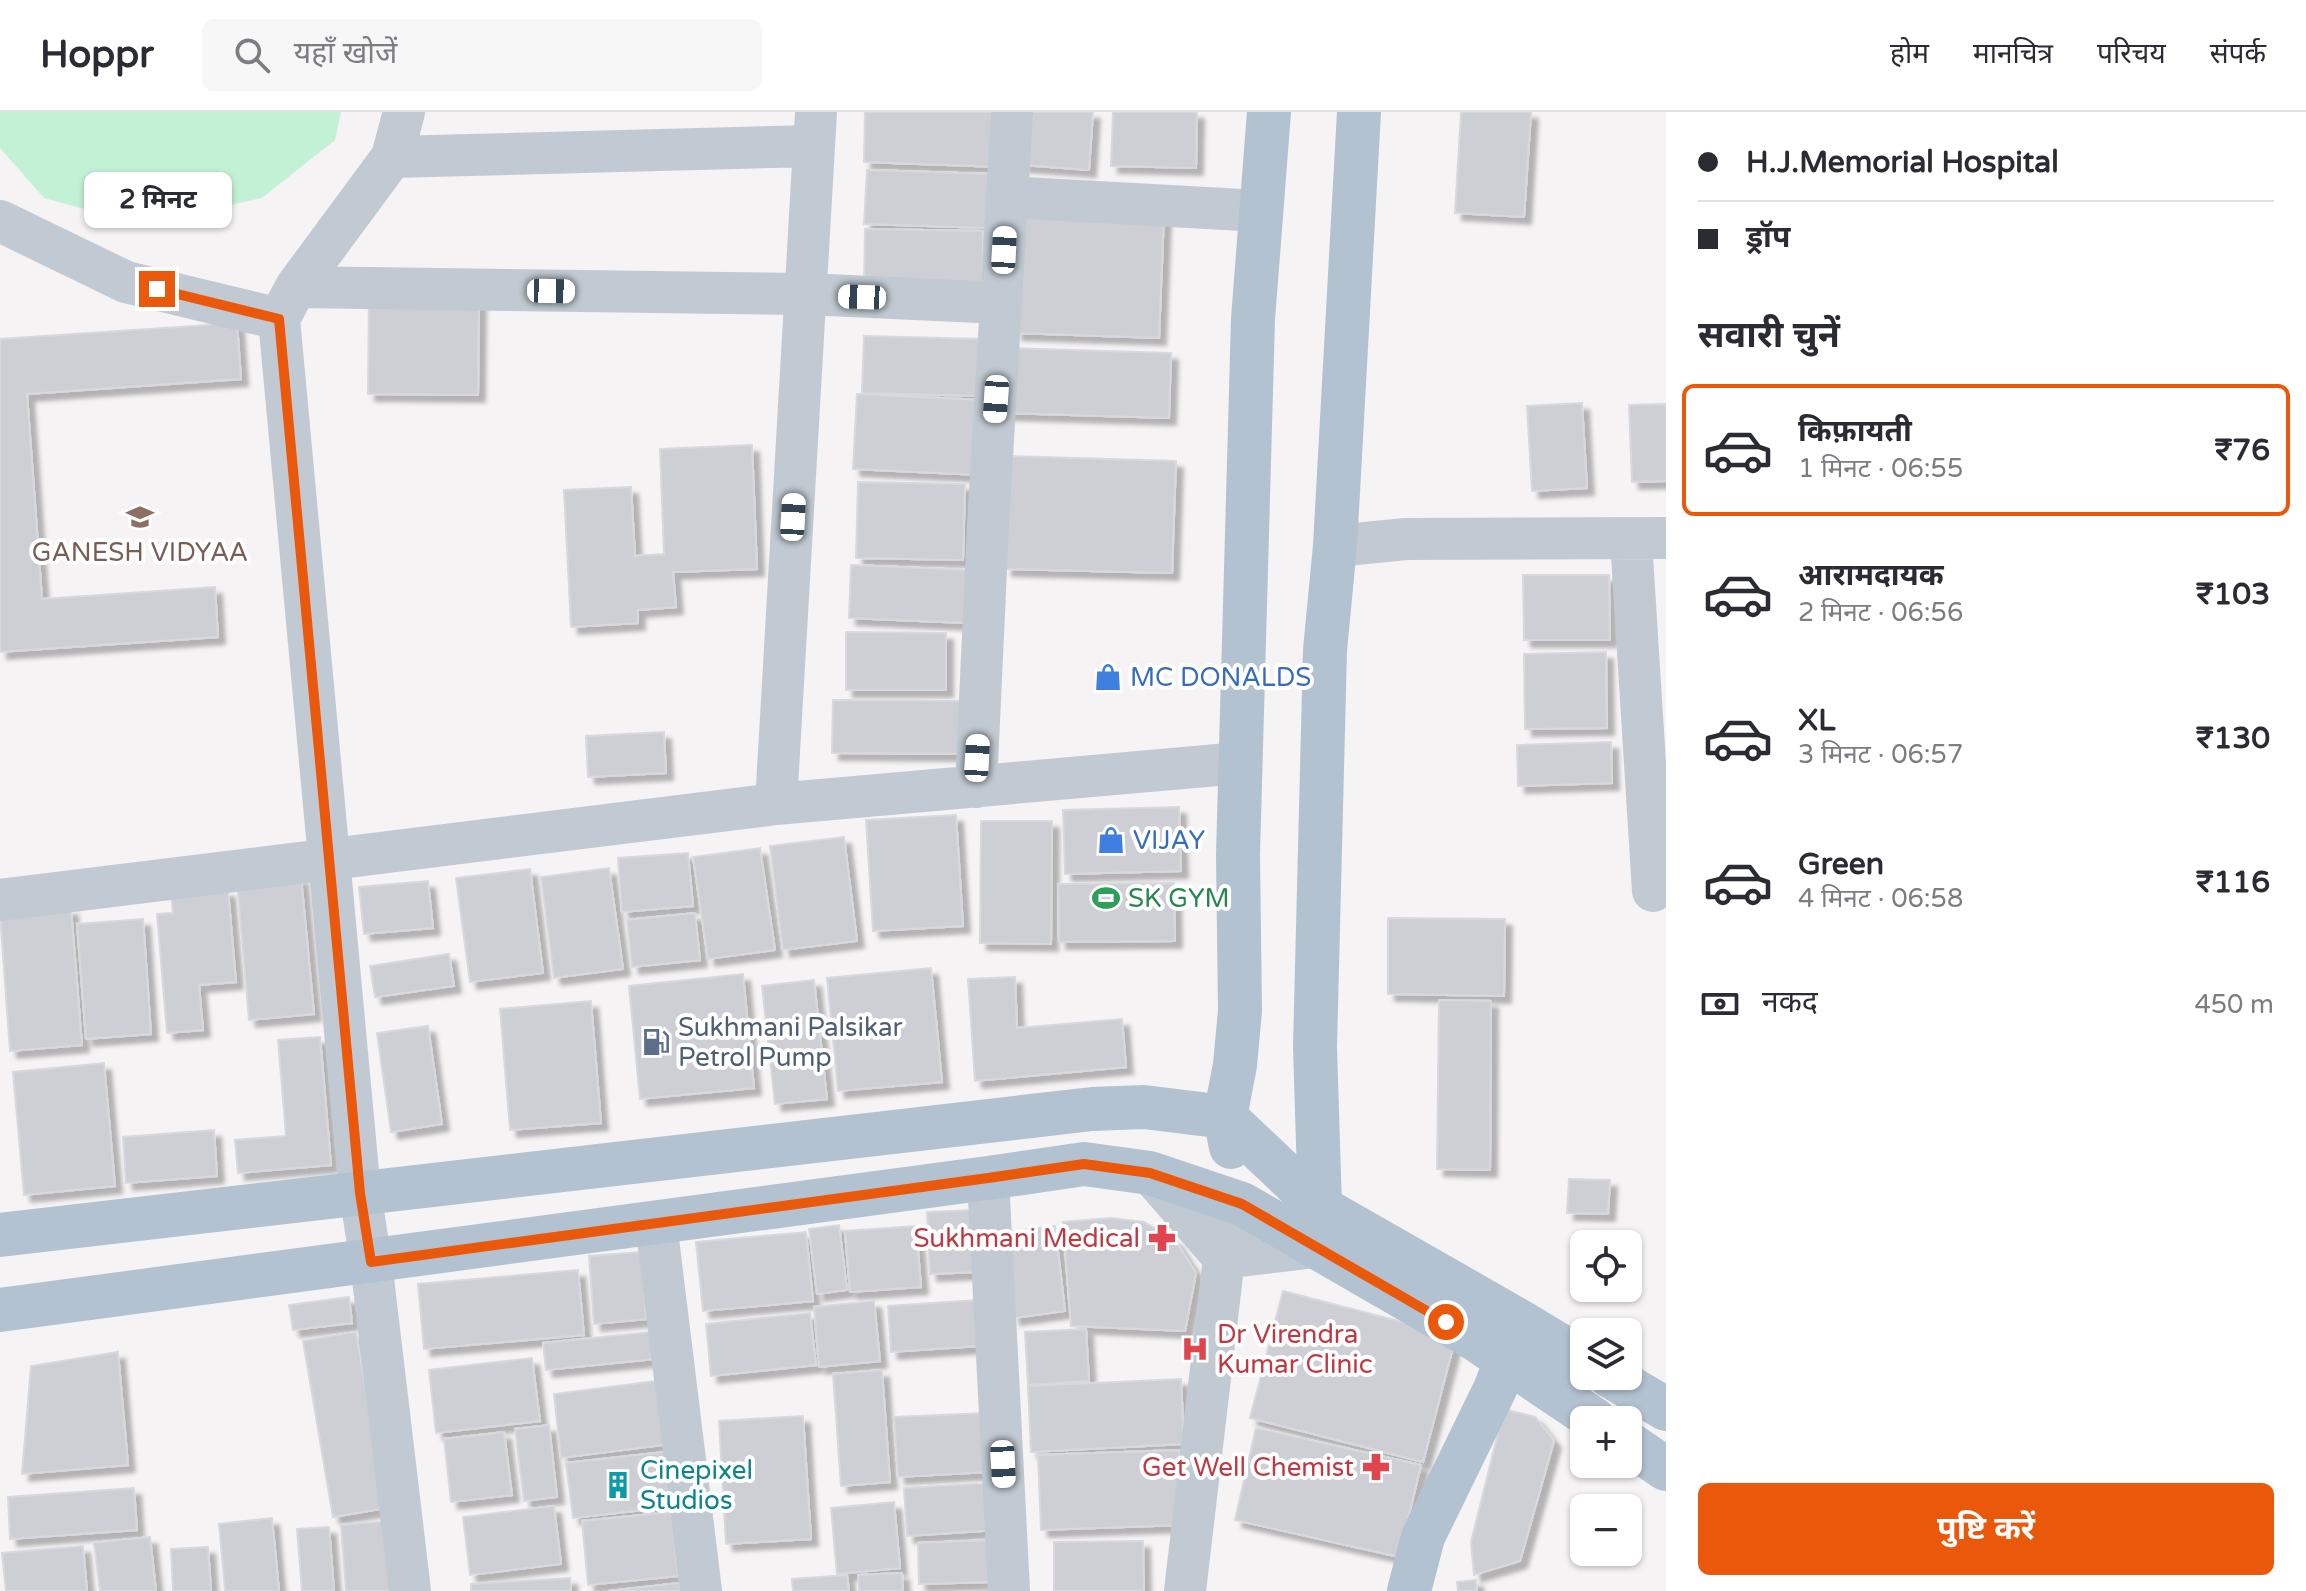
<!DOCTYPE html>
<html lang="hi">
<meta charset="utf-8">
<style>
:root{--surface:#fff;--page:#f7f7f7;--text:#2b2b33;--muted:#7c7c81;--line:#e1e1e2;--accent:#ea580c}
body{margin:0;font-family:"Varela Round","Noto Sans Devanagari",sans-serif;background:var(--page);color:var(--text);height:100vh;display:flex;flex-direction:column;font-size:30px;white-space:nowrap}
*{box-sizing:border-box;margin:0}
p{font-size:26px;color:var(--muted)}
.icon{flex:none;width:44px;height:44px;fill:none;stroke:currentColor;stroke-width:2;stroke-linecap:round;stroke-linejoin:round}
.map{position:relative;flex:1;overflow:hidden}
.sheet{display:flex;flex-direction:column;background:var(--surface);width:640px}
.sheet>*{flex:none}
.banner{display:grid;align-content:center;height:176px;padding:0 32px;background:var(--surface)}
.tools{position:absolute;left:1570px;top:1118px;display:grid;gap:16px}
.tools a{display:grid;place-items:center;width:72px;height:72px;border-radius:12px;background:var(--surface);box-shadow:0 2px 6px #0004;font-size:40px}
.end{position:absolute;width:36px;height:36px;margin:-18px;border:10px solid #ea580c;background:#fff;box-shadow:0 0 0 4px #fff}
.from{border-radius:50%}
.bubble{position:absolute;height:56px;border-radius:12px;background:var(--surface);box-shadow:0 2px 6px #0004;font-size:26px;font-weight:700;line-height:56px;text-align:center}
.car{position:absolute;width:24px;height:48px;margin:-24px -12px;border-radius:10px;box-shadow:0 0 6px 2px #0007;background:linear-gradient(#fff 24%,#345 0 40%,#fff 0 76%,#345 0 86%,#fff 0)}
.banner b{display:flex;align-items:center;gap:28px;height:76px;font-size:30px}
.banner b+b{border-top:2px solid var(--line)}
.banner i{width:20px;height:20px;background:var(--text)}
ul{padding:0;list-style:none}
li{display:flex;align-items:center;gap:24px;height:132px;margin:0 16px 12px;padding:0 16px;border:4px solid transparent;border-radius:12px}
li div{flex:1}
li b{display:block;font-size:30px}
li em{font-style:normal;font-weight:700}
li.current{border-color:var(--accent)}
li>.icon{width:72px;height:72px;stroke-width:1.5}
h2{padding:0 32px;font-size:36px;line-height:96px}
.pay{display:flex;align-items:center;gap:20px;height:88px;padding:0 32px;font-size:30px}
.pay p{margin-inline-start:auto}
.action{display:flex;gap:16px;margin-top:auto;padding:16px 32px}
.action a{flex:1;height:92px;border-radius:12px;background:var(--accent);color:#fff;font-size:32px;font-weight:700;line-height:92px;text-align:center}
header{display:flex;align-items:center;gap:48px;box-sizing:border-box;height:112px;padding:0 40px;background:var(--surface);border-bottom:2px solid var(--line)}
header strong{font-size:38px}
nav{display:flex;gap:44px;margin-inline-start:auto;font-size:28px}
.search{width:560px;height:72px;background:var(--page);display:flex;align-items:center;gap:20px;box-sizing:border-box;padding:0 28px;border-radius:12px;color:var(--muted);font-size:30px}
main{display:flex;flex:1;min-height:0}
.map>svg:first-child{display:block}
</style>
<header>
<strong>Hoppr</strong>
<div class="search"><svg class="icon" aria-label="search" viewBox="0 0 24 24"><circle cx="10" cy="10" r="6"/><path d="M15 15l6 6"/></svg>यहाँ खोजें</div>
<nav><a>होम</a><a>मानचित्र</a><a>परिचय</a><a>संपर्क</a></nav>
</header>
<main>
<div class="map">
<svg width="1666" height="1479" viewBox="0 0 1666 1479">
<defs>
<filter id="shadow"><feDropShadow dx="7" dy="7" stdDeviation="2" flood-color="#0004"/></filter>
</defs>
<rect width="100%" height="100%" fill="#f5f3f3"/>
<path fill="#c3f1d5" d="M0,0H341L335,28L262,86L143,113L44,86L0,36Z"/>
<path fill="#cdcfd5" stroke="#d7d9de" stroke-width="2" filter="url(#shadow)" d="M865,0H1004L1000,55L864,50Z
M1025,0H1093L1089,58L1022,53Z
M1113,0H1197L1196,56L1111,54Z
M1461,0H1531L1524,105L1455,101Z
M867,58L990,62L988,116L864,112Z
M1020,97L1164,103L1159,226L1015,221Z
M865,117L983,119L982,179L864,175Z
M369,183L479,184L478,283L368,282Z
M237,211L241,267L27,282L42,487L215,475L218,525L0,540V227Z
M864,224L982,227L981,284L862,281Z
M1005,236L1171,241L1169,306L1003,301Z
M857,282L983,288L980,363L853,357Z
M1582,291L1587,376L1532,379L1527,294Z
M1666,292V369L1632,370L1629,293Z
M752,333L757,457L673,460L676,495L638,498V511L571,515L564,378L631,375L635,444L664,442L660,337Z
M1008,344L1176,349L1172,461L1005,457Z
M858,370L965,372L963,448L856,446Z
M851,453L968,458L965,511L849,506Z
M1523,463H1609L1610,528H1524Z
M846,520L946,521V578H846Z
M1606,540L1607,616L1525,617L1524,542Z
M833,588L971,589V642L832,641Z
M664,620L666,661L588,665L586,624Z
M1611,630L1612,671L1518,674L1517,633Z
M1179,695L1181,759L1065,762L1063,698Z
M956,703L963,814L873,819L866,708Z
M981,709H1052L1051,832L980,831Z
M844,725L857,829L783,838L770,734Z
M760,736L775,838L708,847L693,745Z
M688,741L693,794L622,800L618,746Z
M609,756L623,857L554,866L541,765Z
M530,757L543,861L470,870L456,766Z
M301,765L314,902L249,908L237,771Z
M428,769L433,816L364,822L359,775Z
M1174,771L1175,829L1059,830L1058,772Z
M228,778L236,870L199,873L203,918L167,921L157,802L173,801L171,782Z
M71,796L82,933L10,939L0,802Z
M695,801L700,848L632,855L627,808Z
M1388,806L1505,807L1504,884L1388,882Z
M143,807L151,922L86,927L77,812Z
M449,842L454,874L375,885L370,854Z
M931,856L942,970L838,979L827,866Z
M743,862L754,976L640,987L629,874Z
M1015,865L1017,916L1122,907L1126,955L975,969L968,867Z
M814,868L827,987L775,992L762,874Z
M1439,888L1491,889L1490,1058L1437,1057Z
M591,889L601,1011L510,1018L500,897Z
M428,914L442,1012L391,1020L377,921Z
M320,925L331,1053L238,1061L235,1028L286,1024L278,928Z
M104,951L115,1074L24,1083L13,960Z
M214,1018L217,1064L126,1071L123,1025Z
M1569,1067L1610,1068L1608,1102L1567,1101Z
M975,1098L978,1160L930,1162L927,1100Z
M1111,1106L1144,1110L1175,1128L1196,1161L1185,1219L1071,1214L1063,1110Z
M839,1113L847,1178L817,1182L809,1117Z
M916,1114L921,1175L850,1180L845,1119Z
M1055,1114L1065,1199L1013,1206L1003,1120Z
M806,1120L813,1189L703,1199L696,1130Z
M641,1140L646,1207L594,1212L589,1144Z
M578,1158L584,1223L424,1237L418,1172Z
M1283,1179L1456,1224L1423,1350L1250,1306Z
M349,1185L352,1211L293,1218L289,1193Z
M977,1188L979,1234L891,1240L888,1194Z
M874,1189L880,1249L819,1255L814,1195Z
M810,1201L816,1253L711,1264L706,1212Z
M1086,1217L1089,1269L1028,1273L1025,1220Z
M356,1220L386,1396L333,1405L303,1229Z
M651,1220L654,1247L546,1258L543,1231Z
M118,1240L128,1353L22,1362L31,1254Z
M532,1246L540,1309L436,1321L429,1258Z
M882,1258L890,1370L841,1374L833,1262Z
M1181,1267L1184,1332L1031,1340L1028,1274Z
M655,1269L663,1333L561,1346L554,1282Z
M1504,1297L1535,1305L1554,1329L1520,1449L1474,1463L1471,1430Z
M986,1301L988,1360L898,1365L894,1305Z
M803,1304L811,1427L726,1432L719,1309Z
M549,1313L557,1385L524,1389L515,1317Z
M1256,1316L1421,1353L1399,1445L1235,1408Z
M504,1320L512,1383L451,1390L444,1327Z
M1179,1338L1182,1413L1041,1418L1038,1343Z
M664,1340L670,1395L573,1406L566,1351Z
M994,1371L997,1418L907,1424L904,1376Z
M134,1376L137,1418L10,1427L8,1385Z
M894,1390L900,1456L837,1462L831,1396Z
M554,1394L561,1452L470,1463L463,1405Z
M671,1400L678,1464L588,1473L582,1409Z
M272,1406L279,1479H225L219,1412Z
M389,1409L394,1479H346L341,1413Z
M329,1415L334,1479H302L297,1417Z
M150,1425L156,1479H100L94,1431Z
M993,1428L994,1470L919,1472L918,1431Z
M1143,1429L1144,1479H1054V1430Z
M83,1434L87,1479H6L2,1441Z
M208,1435L211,1479H173L171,1437Z
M902,1461L903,1479H859L858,1463Z
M847,1463L849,1479H793L792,1467Z
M570,1466L571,1479H471V1472Z
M1476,1468L1477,1479H1458L1457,1470Z
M679,1471L680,1479H609Z"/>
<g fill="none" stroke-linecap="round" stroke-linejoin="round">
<path stroke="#c1cad2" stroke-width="42" d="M392,45L814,34
M1008,85L1261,99
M0,109L126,170L279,207L296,175L392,45L404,0
M296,175L806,182L1001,191
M279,207L360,1081L371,1150L410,1479
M1631,428L1653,779
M1335,434L1406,427L1666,426
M976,675L988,414L1012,0
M776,692L816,0
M0,788L776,692L1240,651
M1150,1061L1224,1146
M988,1066L1009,1479
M656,1111L701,1479
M1224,1146L1315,1135
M1185,1479L1224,1146L1242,1092"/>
<path stroke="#b3c2d1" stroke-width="44" d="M1231,1035L1225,1005L1235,953L1240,899L1238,743L1253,207L1269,0
M1320,1095L1315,935L1325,538L1335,434L1359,0
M0,1123L1092,997L1144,995L1225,1005L1320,1095L1523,1211L1584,1248
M0,1198L988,1066L1084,1052L1150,1061L1242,1092L1472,1225L1595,1308
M1610,1264L1666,1297
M1628,1331L1666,1357
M1409,1479L1423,1425L1495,1277L1516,1224"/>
</g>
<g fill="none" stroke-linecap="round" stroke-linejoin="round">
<path stroke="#ea580c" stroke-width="10" d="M157,177L279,207L360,1081L371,1150L988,1066L1084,1052L1150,1061L1242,1092L1446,1210"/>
</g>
<defs>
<g id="school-bare" transform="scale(2.16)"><path d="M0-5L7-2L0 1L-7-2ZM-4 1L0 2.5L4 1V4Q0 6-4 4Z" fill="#8d6e63" stroke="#fff" stroke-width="2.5" paint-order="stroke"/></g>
<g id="shop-bare" transform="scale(2.16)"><path d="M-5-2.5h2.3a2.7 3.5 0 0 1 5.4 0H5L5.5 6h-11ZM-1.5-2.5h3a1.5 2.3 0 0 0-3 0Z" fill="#3f7fe0" stroke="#fff" stroke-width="2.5" paint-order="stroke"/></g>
<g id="stadium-bare" transform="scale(2.16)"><path d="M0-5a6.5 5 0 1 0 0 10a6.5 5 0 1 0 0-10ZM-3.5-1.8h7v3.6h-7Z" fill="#2e9e5b" stroke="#fff" stroke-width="2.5" paint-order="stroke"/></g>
<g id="fuel-bare" transform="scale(2.16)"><path d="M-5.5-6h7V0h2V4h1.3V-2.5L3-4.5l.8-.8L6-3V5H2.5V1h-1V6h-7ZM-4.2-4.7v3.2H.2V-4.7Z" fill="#5c6f8a" stroke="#fff" stroke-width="2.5" paint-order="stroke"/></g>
<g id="pharmacy-bare" transform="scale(2.16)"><path d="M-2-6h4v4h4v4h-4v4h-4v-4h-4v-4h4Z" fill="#e0444e" stroke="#fff" stroke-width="2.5" paint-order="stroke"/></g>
<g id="hospital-bare" transform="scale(2.16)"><path d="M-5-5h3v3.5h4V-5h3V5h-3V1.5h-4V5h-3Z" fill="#e0444e" stroke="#fff" stroke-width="2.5" paint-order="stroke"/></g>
<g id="building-bare" transform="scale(2.16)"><path d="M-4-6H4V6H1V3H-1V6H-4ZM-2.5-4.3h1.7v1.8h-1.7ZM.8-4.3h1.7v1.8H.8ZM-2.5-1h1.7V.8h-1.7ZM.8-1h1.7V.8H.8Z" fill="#0f9aa8" stroke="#fff" stroke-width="2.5" paint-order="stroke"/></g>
</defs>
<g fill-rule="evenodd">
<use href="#school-bare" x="140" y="405"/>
<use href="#shop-bare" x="1108" y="565"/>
<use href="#shop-bare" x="1111" y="728"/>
<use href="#stadium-bare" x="1106" y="786"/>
<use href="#fuel-bare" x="656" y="930"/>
<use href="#pharmacy-bare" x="1162" y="1126"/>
<use href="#hospital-bare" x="1195" y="1237"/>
<use href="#pharmacy-bare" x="1376" y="1355"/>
<use href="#building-bare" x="618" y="1373"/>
</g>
<g text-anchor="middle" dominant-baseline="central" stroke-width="8" stroke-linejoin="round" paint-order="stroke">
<g font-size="26" fill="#785e54" stroke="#fff">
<text x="140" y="440">GANESH VIDYAA</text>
</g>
<g font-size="26" fill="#366cbe" stroke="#fff" text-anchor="start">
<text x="1130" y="565">MC DONALDS</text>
<text x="1133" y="728">VIJAY</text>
</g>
<g font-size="26" fill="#27864d" stroke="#fff" text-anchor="start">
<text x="1128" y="786">SK GYM</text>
</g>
<g font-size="26" fill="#4e5e75" stroke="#fff" text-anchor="start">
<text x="678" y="915">Sukhmani Palsikar<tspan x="678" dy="30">Petrol Pump</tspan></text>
</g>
<g font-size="26" fill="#be3a42" stroke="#fff" text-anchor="end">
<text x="1140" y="1126">Sukhmani Medical</text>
<text x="1217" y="1222" text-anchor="start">Dr Virendra<tspan x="1217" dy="30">Kumar Clinic</tspan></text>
<text x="1354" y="1355">Get Well Chemist</text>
</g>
<g font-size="26" fill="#0d838f" stroke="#fff" text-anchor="start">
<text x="640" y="1358">Cinepixel<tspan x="640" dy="30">Studios</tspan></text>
</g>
</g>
</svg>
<div class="tools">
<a><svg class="icon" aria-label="locate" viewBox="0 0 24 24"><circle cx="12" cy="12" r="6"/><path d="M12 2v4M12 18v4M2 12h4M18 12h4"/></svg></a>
<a><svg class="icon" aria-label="layers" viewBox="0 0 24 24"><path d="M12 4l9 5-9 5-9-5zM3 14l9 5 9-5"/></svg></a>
<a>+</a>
<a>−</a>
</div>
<i class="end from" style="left:1446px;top:1210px"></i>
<i class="end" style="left:157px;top:177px"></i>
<div class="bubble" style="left:84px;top:60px;width:148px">2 मिनट</div>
<i class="car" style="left:1004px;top:138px;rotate:3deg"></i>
<i class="car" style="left:551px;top:179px;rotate:91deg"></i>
<i class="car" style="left:862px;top:185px;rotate:272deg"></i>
<i class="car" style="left:996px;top:287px;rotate:184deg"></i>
<i class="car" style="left:793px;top:405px;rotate:3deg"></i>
<i class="car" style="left:977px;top:646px;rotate:3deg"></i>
<i class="car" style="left:1003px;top:1352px;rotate:177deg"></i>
</div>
<section class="sheet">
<div class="banner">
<b><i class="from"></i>H.J.Memorial Hospital</b>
<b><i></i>ड्रॉप</b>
</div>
<h2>सवारी चुनें</h2>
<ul>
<li class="current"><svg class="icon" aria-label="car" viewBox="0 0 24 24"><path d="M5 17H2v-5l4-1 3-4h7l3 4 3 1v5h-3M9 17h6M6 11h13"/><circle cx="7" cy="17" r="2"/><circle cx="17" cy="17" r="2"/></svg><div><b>किफ़ायती</b><p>1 मिनट · 06:55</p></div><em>₹76</em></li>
<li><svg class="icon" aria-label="car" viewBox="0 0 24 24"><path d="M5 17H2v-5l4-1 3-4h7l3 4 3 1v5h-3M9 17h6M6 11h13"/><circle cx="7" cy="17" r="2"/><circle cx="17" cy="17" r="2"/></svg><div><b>आरामदायक</b><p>2 मिनट · 06:56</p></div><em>₹103</em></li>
<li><svg class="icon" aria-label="car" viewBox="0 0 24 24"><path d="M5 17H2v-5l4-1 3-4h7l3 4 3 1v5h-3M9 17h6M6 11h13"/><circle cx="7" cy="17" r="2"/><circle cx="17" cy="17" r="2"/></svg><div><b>XL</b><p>3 मिनट · 06:57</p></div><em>₹130</em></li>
<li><svg class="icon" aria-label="car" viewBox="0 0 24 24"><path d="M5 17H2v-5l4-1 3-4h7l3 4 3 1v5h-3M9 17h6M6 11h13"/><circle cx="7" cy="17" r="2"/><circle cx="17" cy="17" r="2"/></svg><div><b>Green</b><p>4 मिनट · 06:58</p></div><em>₹116</em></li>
</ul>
<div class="pay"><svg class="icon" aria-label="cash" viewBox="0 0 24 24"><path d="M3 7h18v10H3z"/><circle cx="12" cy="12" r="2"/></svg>नकद<p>450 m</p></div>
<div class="action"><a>पुष्टि करें</a></div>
</section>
</main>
